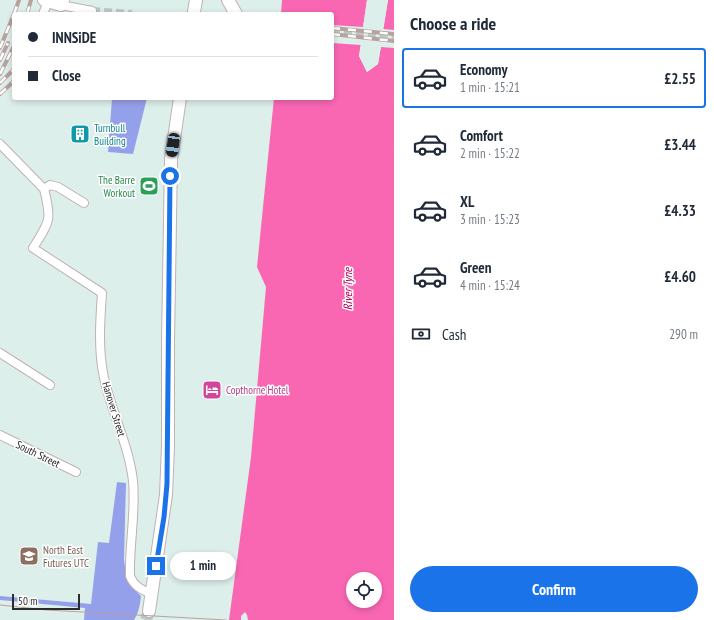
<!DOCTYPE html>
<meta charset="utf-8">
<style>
:root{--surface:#fff;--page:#f6f6f7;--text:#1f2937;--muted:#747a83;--line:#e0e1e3;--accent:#1a73e8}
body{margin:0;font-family:"PT Sans Narrow",sans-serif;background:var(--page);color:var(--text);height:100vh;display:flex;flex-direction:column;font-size:15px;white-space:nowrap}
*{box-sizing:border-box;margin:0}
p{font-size:13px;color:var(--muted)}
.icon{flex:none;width:22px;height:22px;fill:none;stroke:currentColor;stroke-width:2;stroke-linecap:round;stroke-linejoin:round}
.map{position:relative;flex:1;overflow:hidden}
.panel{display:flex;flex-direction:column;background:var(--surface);width:320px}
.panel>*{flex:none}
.hud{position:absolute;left:12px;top:12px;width:322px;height:88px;border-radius:4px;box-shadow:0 2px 6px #0003;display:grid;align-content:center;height:88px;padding:0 16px;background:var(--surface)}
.tools{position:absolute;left:346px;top:572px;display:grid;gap:8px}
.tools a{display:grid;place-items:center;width:36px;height:36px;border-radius:50%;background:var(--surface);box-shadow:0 2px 6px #0003;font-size:20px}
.scale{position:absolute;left:12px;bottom:10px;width:68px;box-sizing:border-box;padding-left:4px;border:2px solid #2c2c2c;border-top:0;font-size:11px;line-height:14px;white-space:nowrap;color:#2c2c2c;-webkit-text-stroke:3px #fff;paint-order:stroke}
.end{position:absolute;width:18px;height:18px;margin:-9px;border:5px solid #1a73e8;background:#fff;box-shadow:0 0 0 2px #fff}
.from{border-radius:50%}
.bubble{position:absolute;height:28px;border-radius:14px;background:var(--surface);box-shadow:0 2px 6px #0003;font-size:13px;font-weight:800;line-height:28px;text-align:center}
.car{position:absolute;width:12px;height:24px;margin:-12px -6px;border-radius:5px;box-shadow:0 0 3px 1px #0007;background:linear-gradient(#222 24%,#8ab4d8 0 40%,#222 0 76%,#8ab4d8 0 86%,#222 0)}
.hud b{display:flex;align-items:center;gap:14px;height:38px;font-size:15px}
.hud b+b{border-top:1px solid var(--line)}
.hud i{width:10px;height:10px;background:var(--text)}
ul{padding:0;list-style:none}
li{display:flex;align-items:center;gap:12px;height:60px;margin:0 8px 6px;padding:0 8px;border:2px solid transparent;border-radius:4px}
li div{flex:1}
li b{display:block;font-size:15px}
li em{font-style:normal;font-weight:800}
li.on{border-color:var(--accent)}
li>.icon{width:36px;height:36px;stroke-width:1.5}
h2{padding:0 16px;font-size:18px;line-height:48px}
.pay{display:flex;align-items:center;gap:10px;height:44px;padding:0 16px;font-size:15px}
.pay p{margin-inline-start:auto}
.cta{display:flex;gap:8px;margin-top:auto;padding:8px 16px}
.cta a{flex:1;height:46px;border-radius:24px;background:var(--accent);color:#fff;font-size:16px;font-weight:800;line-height:46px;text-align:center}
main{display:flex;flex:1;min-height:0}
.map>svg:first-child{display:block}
</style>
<main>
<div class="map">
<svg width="394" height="620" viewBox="0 0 394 620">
<rect width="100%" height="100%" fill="#ddefeb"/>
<path fill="#95a0ea" d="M112,98H147L133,154L108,152Z
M117,482L126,483L124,559L126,577L130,585L141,596C140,605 139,612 134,620H84L85,608L0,600V596L91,604L98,542L109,543Z"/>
<path fill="#f967b3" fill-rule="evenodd" d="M282,0H367L359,56L367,72L378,64L388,0H394V620H248L247,615L245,612L241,616V620H229L251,457L266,287L257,267L274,98H332V14H281ZM353,579H375V601H353Z"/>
<path fill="#ddefeb" d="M367,0H369L361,56L368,69L377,63L386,0H388L383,29L394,30V48L381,47L378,64L367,72L359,56L361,45L332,43V25L363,27Z"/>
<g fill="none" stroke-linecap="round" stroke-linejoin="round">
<path stroke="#bac8c5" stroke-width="8" stroke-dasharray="8 4" stroke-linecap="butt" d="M92,11L132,14
M332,31L394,37"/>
<path stroke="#bac8c5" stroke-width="12" stroke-dasharray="12 6" stroke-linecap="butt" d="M146,620L149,611"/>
<g stroke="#c1b1b1" stroke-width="10">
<path id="minor" d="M65,0L61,5L92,11
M43,14L48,1
M0,144L44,189L50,185L58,187L84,203
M44,189C52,220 50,221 33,248L102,293C100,321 98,350 104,378C112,413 129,446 133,481C136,513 129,545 130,576C134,587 143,590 153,595
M0,353L50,385
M0,435L76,472"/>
</g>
<g stroke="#c1b1b1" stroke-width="14">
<path id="secondary" d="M44,0L61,5
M228,0L236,14
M194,12L196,0
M149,611L166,495L168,446V342L171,159L180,98"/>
</g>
<use href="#minor" stroke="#fff" stroke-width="8"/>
<use href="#secondary" stroke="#fff" stroke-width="12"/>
<path stroke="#b8a19f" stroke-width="1" d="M0,605L47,610L226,620"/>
<g stroke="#b8a19f" stroke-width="4">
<path id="rail" d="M14,14L19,0
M27,14L31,0
M332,28L394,34
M332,34L394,41
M0,48L14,14
M0,60L8,43
M0,74L14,46
M0,83L14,69
M0,94L14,81"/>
</g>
<use href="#rail" stroke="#fff" stroke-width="2.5" stroke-dasharray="8" stroke-linecap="butt"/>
</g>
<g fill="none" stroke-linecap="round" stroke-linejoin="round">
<path stroke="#1a73e8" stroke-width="5" d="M156,566L164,517L167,484L170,176"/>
</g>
<defs>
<g id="building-square" transform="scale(1)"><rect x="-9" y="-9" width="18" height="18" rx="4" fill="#0f9aa8" stroke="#fff"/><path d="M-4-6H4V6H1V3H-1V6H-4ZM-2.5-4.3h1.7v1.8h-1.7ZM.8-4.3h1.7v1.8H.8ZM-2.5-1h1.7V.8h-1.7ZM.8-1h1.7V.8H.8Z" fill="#fff"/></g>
<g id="stadium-square" transform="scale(1)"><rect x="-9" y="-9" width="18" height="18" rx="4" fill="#2e9e5b" stroke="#fff"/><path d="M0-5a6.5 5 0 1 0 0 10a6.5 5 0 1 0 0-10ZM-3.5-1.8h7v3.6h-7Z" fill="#fff"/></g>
<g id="hotel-square" transform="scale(1)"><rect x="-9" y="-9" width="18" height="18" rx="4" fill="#d1479c" stroke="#fff"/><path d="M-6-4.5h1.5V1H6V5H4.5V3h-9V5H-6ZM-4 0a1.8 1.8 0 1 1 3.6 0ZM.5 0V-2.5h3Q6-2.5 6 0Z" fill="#fff"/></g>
<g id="school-square" transform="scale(1)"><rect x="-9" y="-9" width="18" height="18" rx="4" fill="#8d6e63" stroke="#fff"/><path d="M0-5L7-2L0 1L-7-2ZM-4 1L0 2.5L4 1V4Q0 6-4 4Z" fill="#fff"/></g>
</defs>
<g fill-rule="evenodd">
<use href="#building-square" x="80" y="134"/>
<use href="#stadium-square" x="149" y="186"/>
<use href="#hotel-square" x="212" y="390"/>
<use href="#school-square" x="29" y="556"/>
</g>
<g text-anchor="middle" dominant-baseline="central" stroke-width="3" stroke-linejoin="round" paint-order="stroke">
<g font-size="11" fill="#0d838f" stroke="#fff" text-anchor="start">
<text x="94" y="128">Turnbull<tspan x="94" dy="13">Building</tspan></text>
</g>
<g font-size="11" fill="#27864d" stroke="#fff" text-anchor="end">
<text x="135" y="180">The Barre<tspan x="135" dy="13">Workout</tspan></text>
</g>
<g font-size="11" fill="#b23c85" stroke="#fff" text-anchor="start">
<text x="226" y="390">Copthorne Hotel</text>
</g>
<g font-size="11" fill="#2c2c2c" stroke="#fff">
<text transform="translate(114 409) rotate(73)">Hanover Street</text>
<text transform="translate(38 454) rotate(26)">South Street</text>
</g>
<g font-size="11" fill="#785e54" stroke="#fff" text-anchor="start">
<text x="43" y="550">North East<tspan x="43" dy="13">Futures UTC</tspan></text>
</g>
<g font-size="12" font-style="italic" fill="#aa014c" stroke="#fff">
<text transform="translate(347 289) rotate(-90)">River Tyne</text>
</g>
</g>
</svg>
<div class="tools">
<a><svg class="icon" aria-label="locate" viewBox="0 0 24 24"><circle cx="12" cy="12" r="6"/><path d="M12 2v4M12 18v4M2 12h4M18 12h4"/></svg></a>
</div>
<div class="scale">50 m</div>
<i class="end from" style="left:170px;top:176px"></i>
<i class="end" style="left:156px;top:566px"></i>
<div class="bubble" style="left:170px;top:552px;width:66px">1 min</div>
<i class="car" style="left:173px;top:145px;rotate:188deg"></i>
<div class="hud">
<b><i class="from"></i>INNSiDE</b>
<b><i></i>Close</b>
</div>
</div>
<section class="panel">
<h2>Choose a ride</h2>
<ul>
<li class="on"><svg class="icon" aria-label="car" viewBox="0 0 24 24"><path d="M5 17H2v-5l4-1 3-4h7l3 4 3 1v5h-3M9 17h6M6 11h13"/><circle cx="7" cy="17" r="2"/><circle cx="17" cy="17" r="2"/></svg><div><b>Economy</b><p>1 min · 15:21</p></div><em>£2.55</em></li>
<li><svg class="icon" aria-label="car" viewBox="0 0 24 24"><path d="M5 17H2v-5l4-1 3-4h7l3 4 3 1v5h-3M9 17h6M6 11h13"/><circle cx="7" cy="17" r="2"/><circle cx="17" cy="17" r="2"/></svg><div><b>Comfort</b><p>2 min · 15:22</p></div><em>£3.44</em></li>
<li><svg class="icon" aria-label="car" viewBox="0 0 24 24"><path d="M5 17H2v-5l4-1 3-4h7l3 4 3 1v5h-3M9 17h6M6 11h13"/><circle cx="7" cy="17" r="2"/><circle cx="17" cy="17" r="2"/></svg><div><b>XL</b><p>3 min · 15:23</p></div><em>£4.33</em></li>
<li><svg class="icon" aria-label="car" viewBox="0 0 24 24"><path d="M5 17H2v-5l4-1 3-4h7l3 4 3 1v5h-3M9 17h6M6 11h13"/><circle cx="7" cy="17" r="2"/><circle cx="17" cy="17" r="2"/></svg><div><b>Green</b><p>4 min · 15:24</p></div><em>£4.60</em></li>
</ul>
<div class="pay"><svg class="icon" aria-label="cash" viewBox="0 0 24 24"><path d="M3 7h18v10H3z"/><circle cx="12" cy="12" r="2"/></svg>Cash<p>290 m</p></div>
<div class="cta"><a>Confirm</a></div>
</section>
</main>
